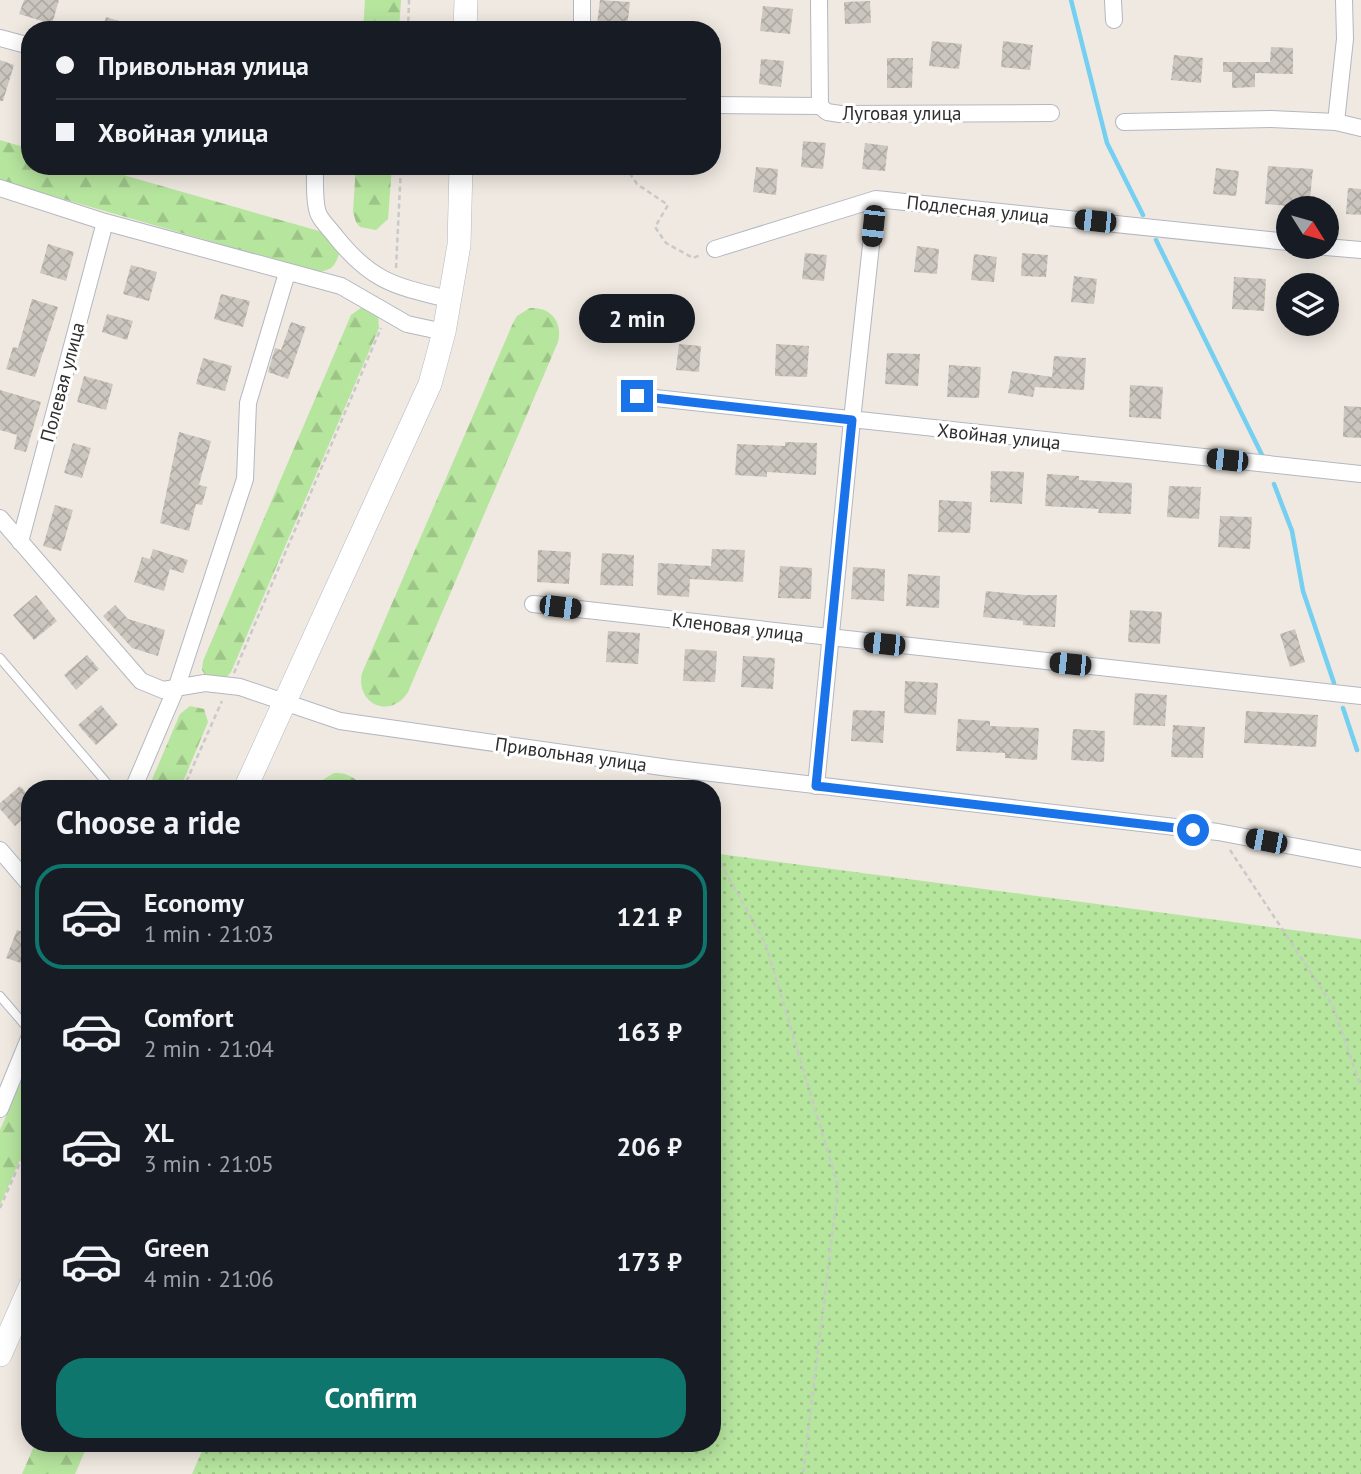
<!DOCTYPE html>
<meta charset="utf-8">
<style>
:root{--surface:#171b24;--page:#20242c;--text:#f1f3f6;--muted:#9ea1a6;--line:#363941;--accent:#0f766e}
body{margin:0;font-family:"PT Sans",sans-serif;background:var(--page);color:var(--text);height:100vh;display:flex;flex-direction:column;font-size:26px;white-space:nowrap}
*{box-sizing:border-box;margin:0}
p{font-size:23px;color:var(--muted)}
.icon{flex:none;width:38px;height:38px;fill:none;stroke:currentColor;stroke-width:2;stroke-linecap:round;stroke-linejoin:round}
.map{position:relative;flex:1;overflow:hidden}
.side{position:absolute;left:21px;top:780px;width:700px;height:672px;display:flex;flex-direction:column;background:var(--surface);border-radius:28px;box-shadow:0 4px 18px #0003}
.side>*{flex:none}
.top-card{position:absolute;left:21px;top:21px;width:700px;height:154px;border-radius:28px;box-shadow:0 4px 18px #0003;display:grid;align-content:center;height:154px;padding:0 35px;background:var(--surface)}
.needle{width:46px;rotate:127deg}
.fabs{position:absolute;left:1276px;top:196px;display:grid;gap:14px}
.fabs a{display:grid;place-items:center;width:63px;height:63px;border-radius:50%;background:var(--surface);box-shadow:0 4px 18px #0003;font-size:35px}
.end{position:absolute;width:32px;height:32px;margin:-16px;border:9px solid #1a73e8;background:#fff;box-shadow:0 0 0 4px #fff}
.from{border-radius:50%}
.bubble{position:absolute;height:49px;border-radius:24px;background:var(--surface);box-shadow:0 4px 18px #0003;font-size:23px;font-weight:700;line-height:49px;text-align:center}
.car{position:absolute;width:21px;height:42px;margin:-21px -10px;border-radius:9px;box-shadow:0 0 5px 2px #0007;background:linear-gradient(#222 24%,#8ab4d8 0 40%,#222 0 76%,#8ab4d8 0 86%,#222 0)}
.top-card b{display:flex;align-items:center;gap:24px;height:66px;font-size:26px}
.top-card b+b{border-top:2px solid var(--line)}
.top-card i{width:18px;height:18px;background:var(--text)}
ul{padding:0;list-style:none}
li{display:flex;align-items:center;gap:21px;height:105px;margin:0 14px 10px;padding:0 21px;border:4px solid transparent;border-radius:28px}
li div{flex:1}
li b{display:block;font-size:26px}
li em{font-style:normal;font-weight:700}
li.active{border-color:var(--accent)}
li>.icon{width:63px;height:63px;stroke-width:1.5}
h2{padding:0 35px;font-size:32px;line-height:84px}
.primary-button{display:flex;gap:14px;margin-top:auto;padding:14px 35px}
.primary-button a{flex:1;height:80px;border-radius:28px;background:var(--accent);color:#fff;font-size:28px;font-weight:700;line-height:80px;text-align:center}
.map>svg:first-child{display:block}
</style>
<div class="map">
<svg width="1361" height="1474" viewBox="0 0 1361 1474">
<defs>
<pattern id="grass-dots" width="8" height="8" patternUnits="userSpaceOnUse" patternTransform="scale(1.75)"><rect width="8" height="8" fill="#b6e59e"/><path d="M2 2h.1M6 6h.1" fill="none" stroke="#9dc588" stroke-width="1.8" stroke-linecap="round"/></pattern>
<pattern id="forest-firs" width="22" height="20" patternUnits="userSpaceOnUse" patternTransform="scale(1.75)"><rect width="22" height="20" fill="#b6e59e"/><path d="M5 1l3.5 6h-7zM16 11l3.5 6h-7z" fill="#9dc588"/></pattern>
<pattern id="building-cross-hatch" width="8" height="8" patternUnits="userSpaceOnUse" patternTransform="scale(1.75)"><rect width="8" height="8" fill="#cbc7bf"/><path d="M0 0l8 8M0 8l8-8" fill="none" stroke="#afaba4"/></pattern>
</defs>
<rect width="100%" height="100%" fill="#efe9e1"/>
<path fill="url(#grass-dots)" d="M712,853L1361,939V1474H192L205,1444H712Z"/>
<path fill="url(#forest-firs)" d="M365,0H401L399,30H363Z
M0,140L30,149V166H92L326,233L340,251C336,265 331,273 315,271L0,181Z
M356,166H392L388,219L376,230L360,227L356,222L353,212Z
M362,307L378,314L379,328L231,672L225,679L207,678L202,670L203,661L351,315Z
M530,308C551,307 563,322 558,342L408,692C391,720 355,704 362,673L513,323L517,316Z
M190,706L204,709L208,722L180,789H148L180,714Z
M334,773C346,772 358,778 363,789H316L321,781Z
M30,1061V1137L0,1205V1130Z
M35,1444H88L75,1474H22Z"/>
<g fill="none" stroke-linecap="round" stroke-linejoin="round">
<path stroke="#75cff0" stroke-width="4.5" d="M1071,0L1107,143L1143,215
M1156,240L1264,459
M1274,484L1292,531L1303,591L1334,683
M1343,708L1357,750"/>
</g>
<path fill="url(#building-cross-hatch)" d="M24,0H59L52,24L19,14Z
M600,0L630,2L627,27L597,24Z
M870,1L871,23L845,24L844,2Z
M763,6L793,9L790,34L760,31Z
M106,17L139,27V30H102Z
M932,41L962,44L959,69L929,66Z
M1003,41L1033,45L1030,70L1001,67Z
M1271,47L1293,48V74L1255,73V87L1232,88V72H1223V62H1270Z
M1174,55L1203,58L1201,83L1171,80Z
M887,58H913L912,88H887Z
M761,59L784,61L781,87L759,84Z
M0,60L14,65L3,101H0Z
M803,141L826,143L823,169L801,167Z
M865,143L888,146L885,171L862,169Z
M1268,166L1313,169L1309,208H1290L1291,206L1265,204Z
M756,167L778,169L776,195L753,192Z
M1216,168L1239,171L1236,196L1213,194Z
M1348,188L1361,189V215L1346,214Z
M48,244L74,252L66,281L40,273Z
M917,246L939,249L937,274L914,272Z
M805,253L827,255L824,281L802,279Z
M1022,253L1048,255L1046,277L1021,276Z
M974,254L997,257L994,282L971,280Z
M131,265L157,272L149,301L123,294Z
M1074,276L1097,279L1094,304L1071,302Z
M1234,277L1266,279L1264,311L1232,309Z
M221,294L250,301L243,327L214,319Z
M32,299L58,307L35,377L6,369L13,347L18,348Z
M107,314L133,321L127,340L102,332Z
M291,322L306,327L288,379L268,372L275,348L281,350Z
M679,344L701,346L699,372L676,370Z
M776,344L809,346L807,377L775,376Z
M887,353L920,354L918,386L885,384Z
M1054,356L1086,358L1084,390L1035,387L1033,397L1008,393L1012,371L1052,377Z
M203,358L232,366L225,391L196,384Z
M949,365L981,367L979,398L947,397Z
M84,376L113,384L106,410L77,402Z
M1130,385L1163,387L1161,419L1129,417Z
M0,390L41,402L26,452L14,449L17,435L0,430Z
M1344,406L1361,407V438L1343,437Z
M179,432L211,441L199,485L207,487L202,505L196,504L189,531L160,523Z
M785,442L817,443L816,475L767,472V477L735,475L737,444L785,446Z
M73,443L91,448L82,478L64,473Z
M991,471L1024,472L1022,504L990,502Z
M1047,474L1079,476V480L1132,483L1131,514L1098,513L1099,509L1045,506Z
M1169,486L1201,487L1199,519L1167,517Z
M939,500L972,502L970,533L938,532Z
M55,505L73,510L61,551L43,546Z
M1220,516L1252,517L1250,549L1218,547Z
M153,549L188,560L183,573L170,569L164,591L134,582L142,557L150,559Z
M712,549L745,550L743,582L690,579L689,597L657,595L658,563L711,566Z
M538,550L571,552L569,584L537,582Z
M602,553L634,555L633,586L600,585Z
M780,566L812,568L811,599L778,598Z
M853,567L885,569L884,601L851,599Z
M908,574L940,576L939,608L906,606Z
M986,591L1025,595H1057L1055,627L1023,625V621L983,617Z
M36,595L57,621L34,640L13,615Z
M115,605L128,619L165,630L158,656L132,648L103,616Z
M1130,610L1162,612L1160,644L1128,642Z
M1295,629L1305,662L1290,667L1280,634Z
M608,631L640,633L638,664L606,662Z
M685,649L717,651L715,682L683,681Z
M87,655L99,669L76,690L64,675Z
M743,656L775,658L773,689L741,687Z
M905,681L938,683L936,715L904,713Z
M1135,693L1167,695L1165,726L1133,725Z
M101,705L118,725L96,745L78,725Z
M853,710L885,711L883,743L851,741Z
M1246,711L1318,715L1316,747L1244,743Z
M958,719L990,721V726L1039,728L1037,760L1005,758V753L956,751Z
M1173,725L1205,727L1203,758L1171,757Z
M1073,729L1105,731L1104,762L1071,760Z
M20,786L30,797V813L15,826L0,809V803Z
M17,930L30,934V966L6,958Z"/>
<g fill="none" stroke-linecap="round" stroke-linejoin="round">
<g stroke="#b4b7c1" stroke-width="10">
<path id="lane" d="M0,658L112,789
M0,996L30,1031"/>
</g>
<g stroke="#b4b7c1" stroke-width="18">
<path id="street" d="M819,0L820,106L827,112L840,114L1051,113
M1113,0L1114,20
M582,30V0
M0,38L30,46
M712,105L820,106
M1124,122L1271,119L1336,122L1361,128
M1336,122L1345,39L1344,0
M315,166C315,178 314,206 319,215C323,223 331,230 336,237C372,282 395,286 448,299
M0,188L105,222L341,286L407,324L444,332
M1326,247L1361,250
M715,249L876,199L1288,242
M637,396L1361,474
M0,518L141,681L163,690L205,683L240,687L340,721L669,768L1218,832L1361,859
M20,542L105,222
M533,604L1361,696
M816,786L852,420L876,199
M133,789L177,686L245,479L248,403L287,273
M0,850L30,885
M0,1109L30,1036"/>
</g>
<g stroke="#b4b7c1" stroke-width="24">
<path id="secondary" d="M465,30L466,0
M245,789L430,384L444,332L459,245L461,166
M0,1355L30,1287"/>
</g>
<path stroke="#c9c9c9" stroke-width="2.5" stroke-dasharray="5 3.5" stroke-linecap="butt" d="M408,30L409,0
M625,166L637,184L668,205L655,227L666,243L693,258L702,254
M396,268L401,166
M234,673L381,328
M183,789L222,701
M712,848L766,945L838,1186L803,1474
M1230,850L1333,1006L1361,1087
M0,1208L30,1140"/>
<use href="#lane" stroke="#fff" stroke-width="8"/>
<use href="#street" stroke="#fff" stroke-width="16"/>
<use href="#secondary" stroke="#fff" stroke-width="23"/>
</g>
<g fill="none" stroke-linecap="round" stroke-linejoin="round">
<path stroke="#1a73e8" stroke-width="9" d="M637,396L852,420L816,786L1193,830"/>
</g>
<g text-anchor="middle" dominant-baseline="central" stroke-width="6" stroke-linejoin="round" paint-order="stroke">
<g font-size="19" fill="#2e2e2e" stroke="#fff">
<text x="902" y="113">Луговая улица</text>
<text transform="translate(978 209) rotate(6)">Подлесная улица</text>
<text transform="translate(62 382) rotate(-75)">Полевая улица</text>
<text transform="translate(999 436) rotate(6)">Хвойная улица</text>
<text transform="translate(738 627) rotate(7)">Кленовая улица</text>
<text transform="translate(571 754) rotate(8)">Привольная улица</text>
</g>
</g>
</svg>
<div class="fabs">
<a><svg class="needle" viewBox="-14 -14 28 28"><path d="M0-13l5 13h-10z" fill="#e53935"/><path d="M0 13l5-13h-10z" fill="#9ea1a6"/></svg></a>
<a><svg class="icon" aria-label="layers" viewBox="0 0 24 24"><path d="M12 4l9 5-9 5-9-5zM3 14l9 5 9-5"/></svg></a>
</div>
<i class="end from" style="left:1193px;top:830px"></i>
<i class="end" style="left:637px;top:396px"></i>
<div class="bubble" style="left:579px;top:294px;width:116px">2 min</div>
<i class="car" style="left:1095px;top:221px;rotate:276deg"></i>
<i class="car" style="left:873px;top:226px;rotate:186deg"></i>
<i class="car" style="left:1227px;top:460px;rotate:276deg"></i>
<i class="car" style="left:560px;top:607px;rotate:97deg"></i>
<i class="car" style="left:884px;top:644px;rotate:276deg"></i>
<i class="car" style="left:1070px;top:664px;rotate:276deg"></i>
<i class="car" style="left:1266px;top:841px;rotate:281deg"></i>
<div class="top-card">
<b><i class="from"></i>Привольная улица</b>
<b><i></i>Хвойная улица</b>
</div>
<section class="side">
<h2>Choose a ride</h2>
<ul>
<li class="active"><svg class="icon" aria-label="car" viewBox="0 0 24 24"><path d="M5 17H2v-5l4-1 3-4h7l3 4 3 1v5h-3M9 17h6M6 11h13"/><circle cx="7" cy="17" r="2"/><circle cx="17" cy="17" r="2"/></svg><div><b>Economy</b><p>1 min · 21:03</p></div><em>121 ₽</em></li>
<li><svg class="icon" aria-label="car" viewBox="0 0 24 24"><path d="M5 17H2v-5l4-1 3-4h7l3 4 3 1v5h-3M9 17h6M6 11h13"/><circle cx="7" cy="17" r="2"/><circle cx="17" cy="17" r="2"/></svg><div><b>Comfort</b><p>2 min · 21:04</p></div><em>163 ₽</em></li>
<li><svg class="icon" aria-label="car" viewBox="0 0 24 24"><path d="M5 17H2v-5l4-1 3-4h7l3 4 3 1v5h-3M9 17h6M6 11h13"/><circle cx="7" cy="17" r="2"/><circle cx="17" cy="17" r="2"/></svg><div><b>XL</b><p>3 min · 21:05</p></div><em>206 ₽</em></li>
<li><svg class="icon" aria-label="car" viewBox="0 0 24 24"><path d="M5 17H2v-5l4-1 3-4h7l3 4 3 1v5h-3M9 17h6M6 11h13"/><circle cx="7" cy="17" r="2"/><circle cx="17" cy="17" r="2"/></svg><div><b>Green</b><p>4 min · 21:06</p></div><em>173 ₽</em></li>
</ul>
<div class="primary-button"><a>Confirm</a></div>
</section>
</div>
